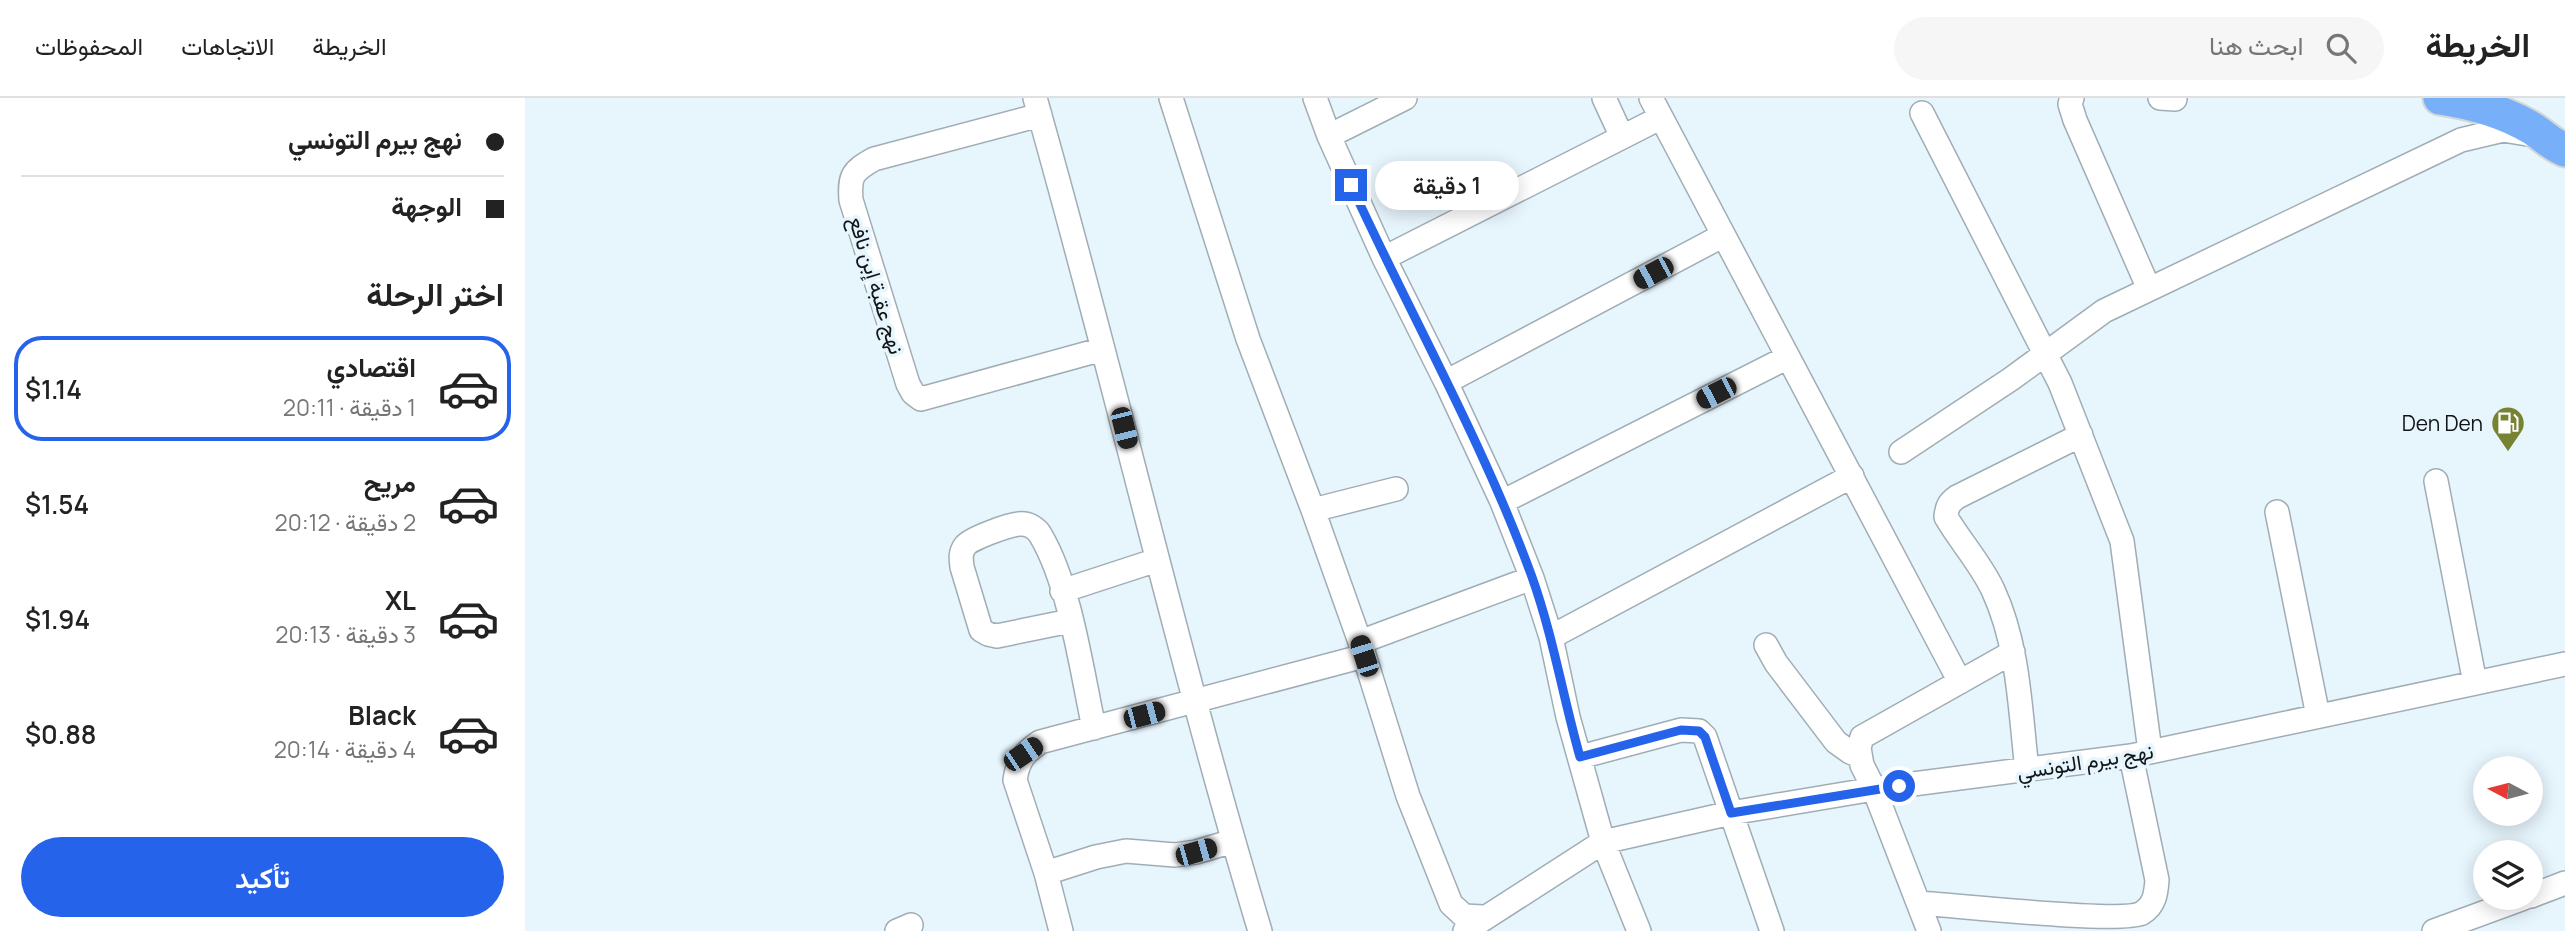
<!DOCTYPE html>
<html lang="ar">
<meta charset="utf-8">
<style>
:root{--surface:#fff;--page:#f6f6f6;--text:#222;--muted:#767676;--line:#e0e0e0;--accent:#2563eb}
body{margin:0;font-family:Manrope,Vazirmatn,sans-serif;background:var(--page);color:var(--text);direction:rtl;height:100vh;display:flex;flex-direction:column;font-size:26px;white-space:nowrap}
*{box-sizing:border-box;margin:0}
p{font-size:23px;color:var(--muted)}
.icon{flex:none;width:38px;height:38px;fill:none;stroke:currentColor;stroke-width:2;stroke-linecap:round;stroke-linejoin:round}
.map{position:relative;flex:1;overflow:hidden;direction:ltr}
.sheet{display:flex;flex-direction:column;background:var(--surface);width:525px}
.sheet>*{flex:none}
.banner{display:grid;align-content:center;height:154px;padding:0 21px;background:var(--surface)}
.needle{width:46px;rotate:277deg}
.controls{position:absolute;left:1948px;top:658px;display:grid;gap:14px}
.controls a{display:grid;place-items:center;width:70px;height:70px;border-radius:50%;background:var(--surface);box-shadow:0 4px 18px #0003;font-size:35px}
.end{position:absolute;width:32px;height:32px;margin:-16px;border:9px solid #2563eb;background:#fff;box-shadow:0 0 0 4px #fff}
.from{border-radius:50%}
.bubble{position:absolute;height:49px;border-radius:24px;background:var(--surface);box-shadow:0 4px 18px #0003;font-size:23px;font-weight:600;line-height:49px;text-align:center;direction:rtl}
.car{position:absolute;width:21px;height:42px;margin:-21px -10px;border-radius:9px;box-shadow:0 0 5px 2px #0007;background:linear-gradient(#222 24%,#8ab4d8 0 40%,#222 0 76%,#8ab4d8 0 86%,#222 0)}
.banner b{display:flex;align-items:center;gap:24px;height:66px;font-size:26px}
.banner b+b{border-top:2px solid var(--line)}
.banner i{width:18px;height:18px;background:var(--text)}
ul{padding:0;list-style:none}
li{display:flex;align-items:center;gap:21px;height:105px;margin:0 14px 10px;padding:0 7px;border:4px solid transparent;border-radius:28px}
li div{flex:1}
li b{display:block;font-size:26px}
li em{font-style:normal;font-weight:600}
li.active{border-color:var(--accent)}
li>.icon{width:63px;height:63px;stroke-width:1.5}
h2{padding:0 21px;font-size:32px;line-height:84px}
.action{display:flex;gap:14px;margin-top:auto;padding:14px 21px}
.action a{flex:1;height:80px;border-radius:42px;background:var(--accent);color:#fff;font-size:28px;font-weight:600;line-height:80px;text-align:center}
header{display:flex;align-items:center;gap:42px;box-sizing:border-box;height:98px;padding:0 35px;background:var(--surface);border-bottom:2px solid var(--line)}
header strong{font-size:33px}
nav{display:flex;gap:38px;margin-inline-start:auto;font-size:24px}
.search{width:490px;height:63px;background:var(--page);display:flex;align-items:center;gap:18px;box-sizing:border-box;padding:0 24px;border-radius:38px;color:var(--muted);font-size:26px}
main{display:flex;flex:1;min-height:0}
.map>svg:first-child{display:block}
</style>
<header>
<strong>الخريطة</strong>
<div class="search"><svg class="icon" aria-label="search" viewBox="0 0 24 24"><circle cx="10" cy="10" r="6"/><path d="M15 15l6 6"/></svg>ابحث هنا</div>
<nav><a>الخريطة</a><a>الاتجاهات</a><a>المحفوظات</a></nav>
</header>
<main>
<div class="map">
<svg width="2040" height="833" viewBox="0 0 2040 833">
<rect width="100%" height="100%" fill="#e7f5fd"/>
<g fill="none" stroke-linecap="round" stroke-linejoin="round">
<g stroke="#a0adb5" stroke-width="26">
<path id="minor" d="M510,0C589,277 652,557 735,833
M646,0L723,241L788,412L835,544L883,698L926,806L939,818L958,819
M790,0L804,38L859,160L921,284L977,404L1007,480L1026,539L1043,619L1078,744L1114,833
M1079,0L1097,39
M1126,0L1435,584
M1547,0L1545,6L1550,22L1624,191
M1635,0L1650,1
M1397,15L1535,285L1597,443L1625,653
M515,17L349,61C328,73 324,77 326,102L383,286L388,295L396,301L578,251
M804,38L880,0
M859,160L1135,20
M921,284L1197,138
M1376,354L1486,281L1579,213L1936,42L1978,32L2002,36
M1911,383L1950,585
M977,404L1263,259
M788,412L871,391
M1752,414L1793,618
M537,493L632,462
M545,523L472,538L463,536L456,532L437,469C436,461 435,455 440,448C446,440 484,427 494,426C503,425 512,430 516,438C545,487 557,574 569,630
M1026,539L1327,378
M835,544L1007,480
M1241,547L1251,565L1311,644L1325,654L1335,658
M1055,659L1156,632L1174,633L1180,639L1247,833
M1502,672C1495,612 1494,548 1468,492C1456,466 1435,443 1421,419C1422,408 1424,405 1432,399L1556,337
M521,775L571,759L601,753L650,757L671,754L708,743
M2006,798L2040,785
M1394,805C1427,807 1598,826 1617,815C1630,807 1631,795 1632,782L1606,658
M372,833L386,827
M536,833L521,775L490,682C493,662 499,655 515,644L839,558
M940,833L1078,744L1206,715L1349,691L1606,658L2040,566
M1404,833L1349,691L1337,667L1334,650L1337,639L1488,554
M1909,833L1999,800"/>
</g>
<g stroke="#d4d5d5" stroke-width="37">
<path id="highway" d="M1915,0C1948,5 1980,14 2008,31C2019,38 2027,47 2040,52"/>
</g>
<use href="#minor" stroke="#fff" stroke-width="23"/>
<use href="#highway" stroke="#77b0f9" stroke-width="33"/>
</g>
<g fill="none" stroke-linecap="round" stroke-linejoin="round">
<path stroke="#2563eb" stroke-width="9" d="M826,87C886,218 958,344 1007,479C1028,538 1038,599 1055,659L1156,632L1174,633L1180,639L1206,715L1374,688"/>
</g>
<defs>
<g id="fuel-pin" transform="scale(1.75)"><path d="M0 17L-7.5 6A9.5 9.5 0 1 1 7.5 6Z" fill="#778330" stroke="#e7f5fd"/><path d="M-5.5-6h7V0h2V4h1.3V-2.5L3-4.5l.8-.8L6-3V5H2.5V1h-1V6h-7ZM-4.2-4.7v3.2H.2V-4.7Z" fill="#fff"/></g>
</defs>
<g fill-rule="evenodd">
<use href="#fuel-pin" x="1983" y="325"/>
</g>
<g text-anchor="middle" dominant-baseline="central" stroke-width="7" stroke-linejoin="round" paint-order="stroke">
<g font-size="21" fill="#111518" stroke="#e7f5fd">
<text transform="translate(352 187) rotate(73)">نهج عقبة إبن نافع</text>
<text transform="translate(1560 663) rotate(-9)">نهج بيرم التونسي</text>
</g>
<g font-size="21" fill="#111518" stroke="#e7f5fd" text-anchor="end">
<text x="1958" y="325">Den Den</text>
</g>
</g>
</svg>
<div class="controls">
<a><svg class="needle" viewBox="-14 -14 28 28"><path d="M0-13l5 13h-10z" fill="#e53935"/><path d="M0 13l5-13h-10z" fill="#767676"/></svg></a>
<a><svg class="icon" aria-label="layers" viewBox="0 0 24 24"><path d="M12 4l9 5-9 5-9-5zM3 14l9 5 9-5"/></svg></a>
</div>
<i class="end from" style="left:1374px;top:688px"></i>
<i class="end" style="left:826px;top:87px"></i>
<div class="bubble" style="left:850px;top:63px;width:144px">1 دقيقة</div>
<i class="car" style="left:1128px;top:175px;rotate:242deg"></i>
<i class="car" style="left:1191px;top:295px;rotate:243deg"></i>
<i class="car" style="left:599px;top:330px;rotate:166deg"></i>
<i class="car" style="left:839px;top:558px;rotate:342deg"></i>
<i class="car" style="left:619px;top:617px;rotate:75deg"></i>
<i class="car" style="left:498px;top:656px;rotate:56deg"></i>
<i class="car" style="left:671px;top:754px;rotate:74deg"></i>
</div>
<section class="sheet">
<div class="banner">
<b><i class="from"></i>نهج بيرم التونسي</b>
<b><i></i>الوجهة</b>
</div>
<h2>اختر الرحلة</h2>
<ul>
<li class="active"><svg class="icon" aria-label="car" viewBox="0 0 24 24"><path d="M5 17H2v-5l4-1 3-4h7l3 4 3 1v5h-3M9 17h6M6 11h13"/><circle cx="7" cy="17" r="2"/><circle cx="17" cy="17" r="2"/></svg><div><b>اقتصادي</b><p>1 دقيقة · 20:11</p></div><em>$1.14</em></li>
<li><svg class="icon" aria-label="car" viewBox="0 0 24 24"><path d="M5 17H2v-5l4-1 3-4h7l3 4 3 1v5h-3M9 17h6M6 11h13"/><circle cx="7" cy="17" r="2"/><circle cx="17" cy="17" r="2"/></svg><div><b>مريح</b><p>2 دقيقة · 20:12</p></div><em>$1.54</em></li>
<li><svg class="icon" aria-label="car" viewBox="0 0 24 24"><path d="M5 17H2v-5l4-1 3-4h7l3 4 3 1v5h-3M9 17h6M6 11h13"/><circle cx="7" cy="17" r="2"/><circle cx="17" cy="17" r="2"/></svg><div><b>XL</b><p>3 دقيقة · 20:13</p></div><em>$1.94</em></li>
<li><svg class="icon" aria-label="car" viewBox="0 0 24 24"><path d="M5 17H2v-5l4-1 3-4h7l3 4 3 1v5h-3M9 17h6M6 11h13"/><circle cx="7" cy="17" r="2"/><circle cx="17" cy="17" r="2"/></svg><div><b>Black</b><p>4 دقيقة · 20:14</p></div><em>$0.88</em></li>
</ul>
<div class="action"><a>تأكيد</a></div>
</section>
</main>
